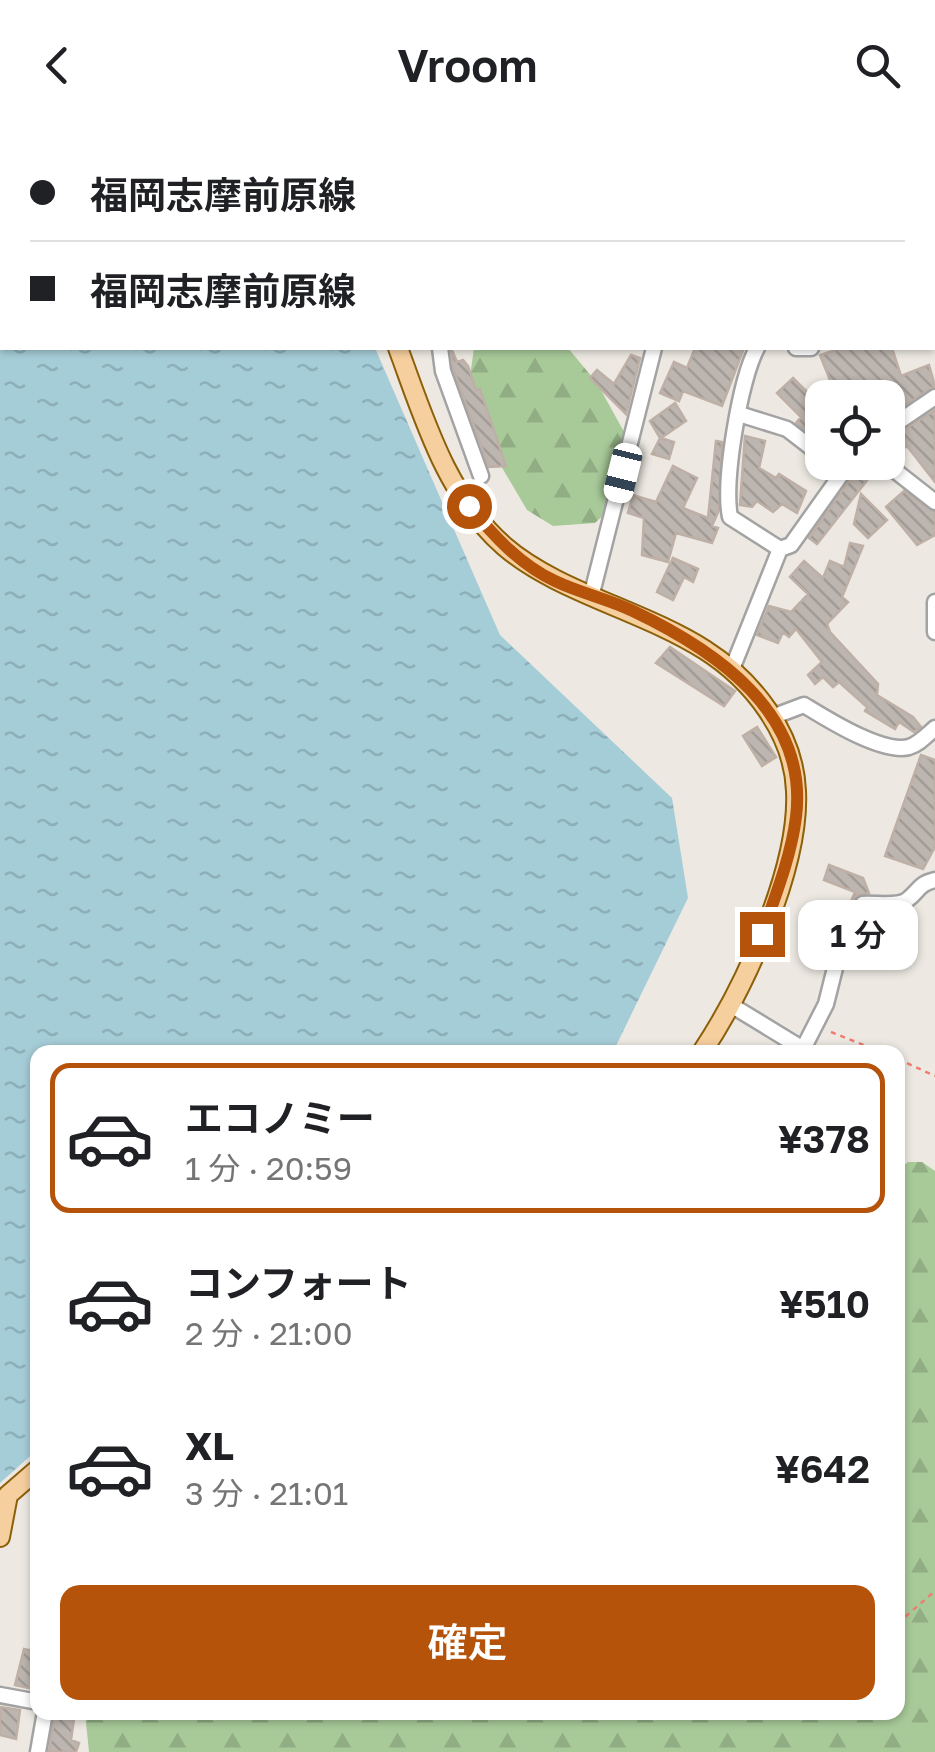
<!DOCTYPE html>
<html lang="ja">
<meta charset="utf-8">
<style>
:root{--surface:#fff;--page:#f2f2f2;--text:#202124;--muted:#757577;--line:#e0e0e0;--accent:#b45309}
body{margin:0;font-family:"Golos Text","Noto Sans JP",sans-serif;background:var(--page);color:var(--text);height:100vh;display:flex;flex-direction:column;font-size:38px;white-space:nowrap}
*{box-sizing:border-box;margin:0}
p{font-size:32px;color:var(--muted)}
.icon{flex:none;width:55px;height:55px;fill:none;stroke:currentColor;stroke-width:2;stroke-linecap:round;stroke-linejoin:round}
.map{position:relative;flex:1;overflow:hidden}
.drawer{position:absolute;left:30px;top:915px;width:875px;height:675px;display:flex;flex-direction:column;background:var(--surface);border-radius:20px;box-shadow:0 2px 8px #0004}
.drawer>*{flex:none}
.hud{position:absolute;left:0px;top:0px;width:935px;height:220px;box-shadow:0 2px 8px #0004;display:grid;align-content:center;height:220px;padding:0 30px;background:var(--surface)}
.fabs{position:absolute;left:805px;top:250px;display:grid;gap:20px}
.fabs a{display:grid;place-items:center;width:100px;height:100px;border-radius:20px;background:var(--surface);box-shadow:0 2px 8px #0004;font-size:50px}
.end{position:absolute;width:45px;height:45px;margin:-22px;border:12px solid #b45309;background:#fff;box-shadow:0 0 0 5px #fff}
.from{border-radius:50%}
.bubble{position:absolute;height:70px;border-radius:20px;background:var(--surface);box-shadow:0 2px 8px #0004;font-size:32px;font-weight:600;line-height:70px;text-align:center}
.car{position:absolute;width:30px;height:60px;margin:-30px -15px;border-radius:12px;box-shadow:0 0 8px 2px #0007;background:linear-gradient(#fff 24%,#345 0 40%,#fff 0 76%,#345 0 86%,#fff 0)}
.hud b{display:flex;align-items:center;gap:35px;height:95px;font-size:38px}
.hud b+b{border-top:2px solid var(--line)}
.hud i{width:25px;height:25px;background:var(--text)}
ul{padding:18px 0 0;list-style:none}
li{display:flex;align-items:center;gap:30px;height:150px;margin:0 20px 15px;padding:0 10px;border:5px solid transparent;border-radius:20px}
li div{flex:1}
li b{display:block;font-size:38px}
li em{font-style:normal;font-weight:600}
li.active{border-color:var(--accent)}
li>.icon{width:90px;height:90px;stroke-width:1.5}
.cta{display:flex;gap:20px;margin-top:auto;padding:20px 30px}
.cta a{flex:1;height:115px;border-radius:20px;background:var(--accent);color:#fff;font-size:40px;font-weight:600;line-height:115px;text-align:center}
header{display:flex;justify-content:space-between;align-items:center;height:130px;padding:0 30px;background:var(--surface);font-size:45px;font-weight:600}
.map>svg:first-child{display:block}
</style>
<header><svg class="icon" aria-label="back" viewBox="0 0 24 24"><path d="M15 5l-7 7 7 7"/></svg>Vroom<svg class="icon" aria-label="search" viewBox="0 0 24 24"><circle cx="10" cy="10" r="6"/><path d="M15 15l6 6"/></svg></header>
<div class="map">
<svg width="935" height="1622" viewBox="0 0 935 1622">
<defs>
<pattern id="forest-firs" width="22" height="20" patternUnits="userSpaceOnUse" patternTransform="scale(2.5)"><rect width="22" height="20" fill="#a8ca99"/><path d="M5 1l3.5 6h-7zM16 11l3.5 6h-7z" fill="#90ad83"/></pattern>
<pattern id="water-ripples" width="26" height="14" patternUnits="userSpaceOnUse" patternTransform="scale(2.5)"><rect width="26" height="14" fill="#a5cdd8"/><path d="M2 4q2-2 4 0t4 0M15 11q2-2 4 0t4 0" fill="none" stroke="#8dafb9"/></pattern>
<pattern id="building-back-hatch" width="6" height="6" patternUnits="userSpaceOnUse" patternTransform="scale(2.5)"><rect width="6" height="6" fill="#bdb5af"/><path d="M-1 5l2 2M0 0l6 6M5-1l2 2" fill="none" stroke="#a29b96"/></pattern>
</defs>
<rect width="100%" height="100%" fill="#ede9e2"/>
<path fill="url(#forest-firs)" d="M474,218H568L597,253L628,309L608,381L595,393L553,396L527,380L501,336L470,246Z
M908,1032H922L935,1041V1622H89L85,1583L898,1582V1040Z"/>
<path fill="url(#water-ripples)" d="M0,0H259L2,2V218H375L500,505L672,668L688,768L613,922H38L37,1320L0,1353Z"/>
<path fill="url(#building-back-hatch)" stroke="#beb0a6" stroke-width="2.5" d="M451,218L457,232L463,230L468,236L476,260L480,259L506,336L489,337L453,238Z
M695,218H744L722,276L683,261L679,271L660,263L674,232L687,238Z
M842,218H892L901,246L929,235L935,256L888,286V268H860L857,262L837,268L820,225Z
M631,225L640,228L626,284L590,248L597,240L614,254Z
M793,248L814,269L822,263V313L796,293L801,287L777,263Z
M675,273L686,291L661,308L674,312L669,329L652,324L660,308L650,291Z
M935,280V352L907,316L893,326L888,322V310Z
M745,306L765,311L759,338L776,348L779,344L806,361L797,383L782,374L773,382L757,371L752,377L740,375Z
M716,311L722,312L719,380L712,396L718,398L712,413L676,403L668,432L642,425L644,388L628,383L633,365L656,372L673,336L697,348L683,378L708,388Z
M874,332L876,339L817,414L809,408L862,332Z
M904,361L935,382V405L917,415L886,377Z
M861,364L887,390L868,408L854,394Z
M850,413L863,416L842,467L848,472L827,494L830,502L878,554L877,565L913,587L921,597L914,602L899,592L895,599L865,581L867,577L839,552L833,557L823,547L815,554L808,545L822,532L796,499L789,507L783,502L778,513L757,505L769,476L791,482L808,464L790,447L804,431L823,448L830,431L844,437Z
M673,428L698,439L693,452L684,447L673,470L657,462Z
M670,517L735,561L724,576L656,533Z
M757,597L776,627L762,636L743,606Z
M921,625L935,630V717L923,739L885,726Z
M829,735L863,748L869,763L857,765L849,776L855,762L824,750Z
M24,1519L38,1522V1560L15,1555Z
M0,1577L20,1580L16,1609L0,1605Z
M55,1582H75L71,1610L79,1613L76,1622H49Z"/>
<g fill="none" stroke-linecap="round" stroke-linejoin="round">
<g stroke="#a3a3a3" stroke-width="19">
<path id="minor" d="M280,0L282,2
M550,2L551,0
M716,2L717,0
M932,72H935
M932,183L935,182
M440,218L443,241L481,346
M757,218C740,249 723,351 730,387L780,419
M796,218H811
M739,284L787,299L822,326
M888,299L935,267
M830,332L843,342
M884,332L935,372
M592,463L654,218
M935,472V502
M732,539L780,419L791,415L850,332
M772,587L804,575C827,589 882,624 909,617C919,614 927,605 935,598
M731,875L803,919L826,874L842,810L863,774C875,773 899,777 907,770C919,761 918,754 935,750
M0,1565L38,1572
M38,1622L45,1582"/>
</g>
<g stroke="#8c5f09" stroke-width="22">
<path id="major" d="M350,0V2
M398,218C424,288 446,365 504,416C557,462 642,480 705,520C752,550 794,603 796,661C800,738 744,859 702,922
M0,1407L8,1365L38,1339"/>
</g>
<path stroke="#f17b6f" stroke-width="2.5" stroke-dasharray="5 5" stroke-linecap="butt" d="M438,2L439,0
M831,902L881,922
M898,929L935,946
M898,1493L935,1461"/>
<use href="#minor" stroke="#fff" stroke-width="14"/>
<use href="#major" stroke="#f6cf9f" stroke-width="18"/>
</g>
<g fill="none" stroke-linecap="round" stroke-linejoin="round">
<path stroke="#b45309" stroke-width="12" d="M469,376C493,405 520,435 555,451C580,463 608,469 633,481C715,520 809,583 796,687C791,727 775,767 762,804"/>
</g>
</svg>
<div class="fabs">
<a><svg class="icon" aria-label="locate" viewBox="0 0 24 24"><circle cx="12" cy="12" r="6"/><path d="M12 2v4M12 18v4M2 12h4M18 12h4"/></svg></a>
</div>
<i class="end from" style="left:469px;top:376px"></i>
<i class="end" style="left:762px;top:804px"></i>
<div class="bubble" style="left:798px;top:770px;width:120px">1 分</div>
<i class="car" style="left:623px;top:343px;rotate:194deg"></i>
<div class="hud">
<b><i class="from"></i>福岡志摩前原線</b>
<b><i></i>福岡志摩前原線</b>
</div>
<section class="drawer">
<ul>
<li class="active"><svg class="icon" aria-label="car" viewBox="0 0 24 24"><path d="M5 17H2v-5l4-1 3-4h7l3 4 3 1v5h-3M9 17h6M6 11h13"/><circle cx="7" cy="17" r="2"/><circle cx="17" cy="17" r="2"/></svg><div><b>エコノミー</b><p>1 分 · 20:59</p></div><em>¥378</em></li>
<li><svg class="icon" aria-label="car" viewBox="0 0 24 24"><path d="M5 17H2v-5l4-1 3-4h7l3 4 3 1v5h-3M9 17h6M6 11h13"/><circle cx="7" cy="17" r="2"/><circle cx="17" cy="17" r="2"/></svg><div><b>コンフォート</b><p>2 分 · 21:00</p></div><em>¥510</em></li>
<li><svg class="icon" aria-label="car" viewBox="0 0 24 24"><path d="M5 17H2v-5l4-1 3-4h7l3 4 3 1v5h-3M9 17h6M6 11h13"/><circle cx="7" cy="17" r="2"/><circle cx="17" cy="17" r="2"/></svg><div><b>XL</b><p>3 分 · 21:01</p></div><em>¥642</em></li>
</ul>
<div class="cta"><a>確定</a></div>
</section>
</div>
